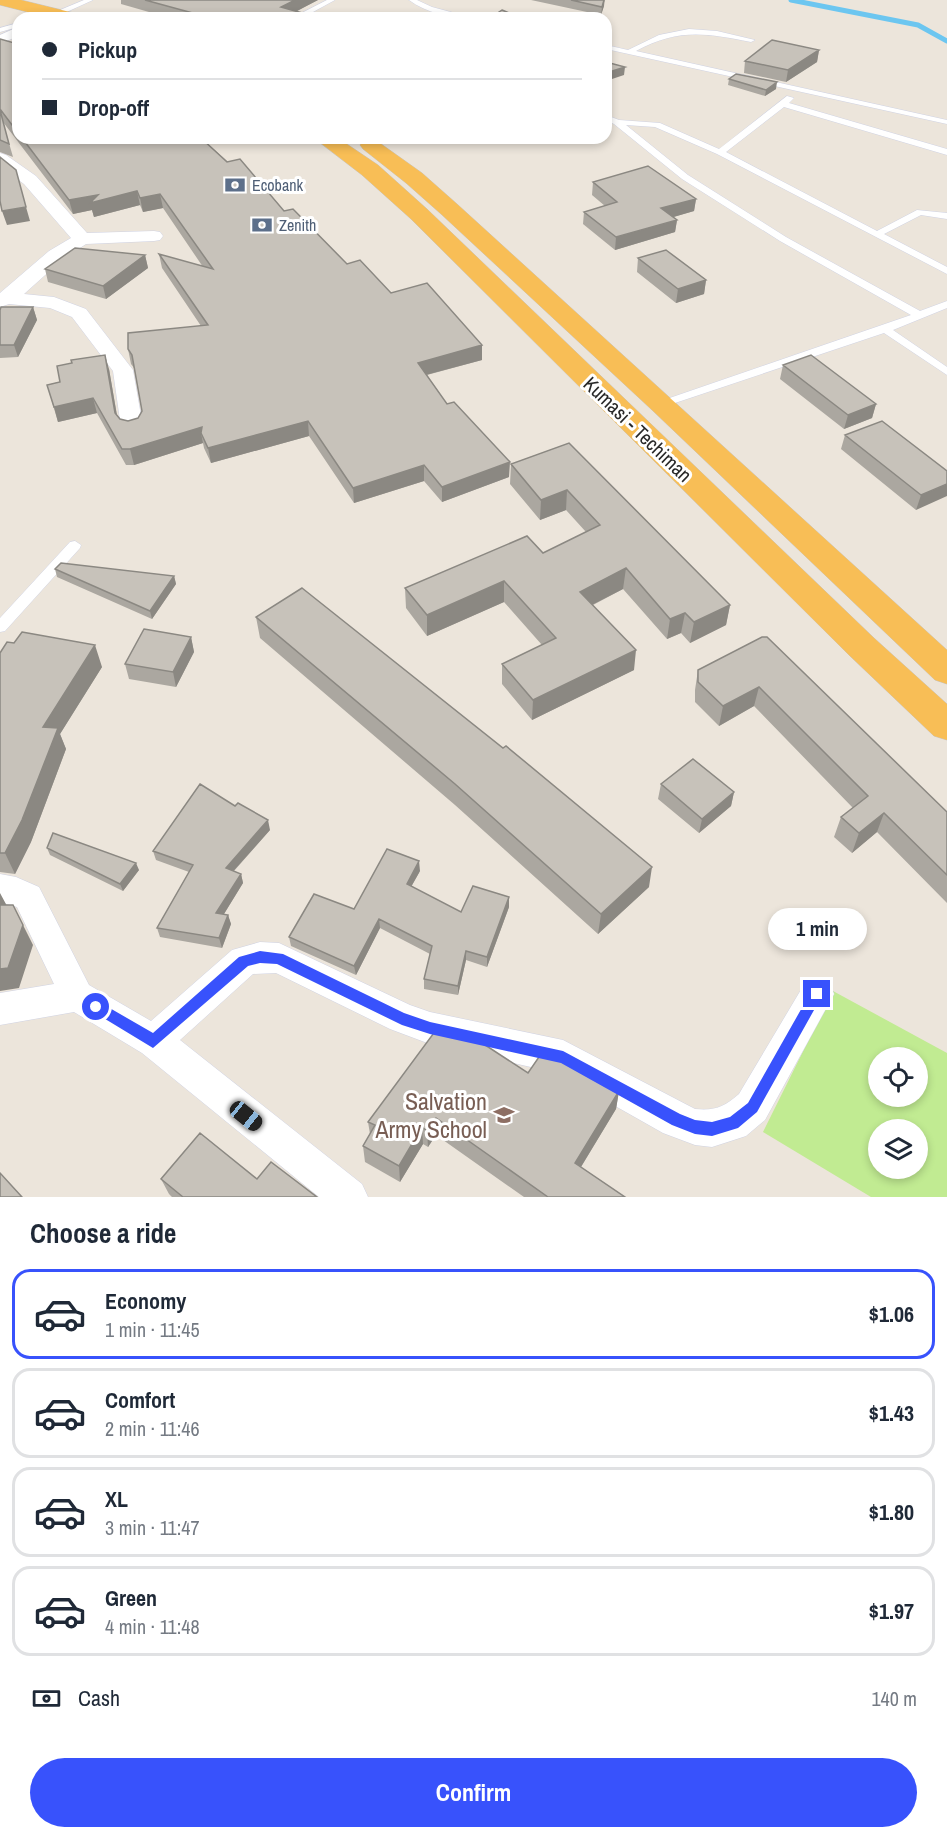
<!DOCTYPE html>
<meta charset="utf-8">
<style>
:root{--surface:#fff;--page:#f6f6f7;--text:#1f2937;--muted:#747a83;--line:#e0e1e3;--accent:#3852fc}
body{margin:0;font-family:"Archivo Narrow",sans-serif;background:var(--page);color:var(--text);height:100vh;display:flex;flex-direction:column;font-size:22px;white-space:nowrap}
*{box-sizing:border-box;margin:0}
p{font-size:20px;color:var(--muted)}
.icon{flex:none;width:33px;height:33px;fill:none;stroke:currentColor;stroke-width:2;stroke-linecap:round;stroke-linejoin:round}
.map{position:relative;height:1197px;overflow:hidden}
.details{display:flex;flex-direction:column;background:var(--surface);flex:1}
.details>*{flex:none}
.top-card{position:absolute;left:12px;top:12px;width:600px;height:132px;border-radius:18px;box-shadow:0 3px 9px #0003;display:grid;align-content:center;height:132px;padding:0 30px;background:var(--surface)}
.controls{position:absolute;left:868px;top:1047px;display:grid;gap:12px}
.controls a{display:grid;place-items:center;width:60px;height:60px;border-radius:50%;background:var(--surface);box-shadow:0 3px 9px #0003;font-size:30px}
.end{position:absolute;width:27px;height:27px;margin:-14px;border:8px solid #3852fc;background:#fff;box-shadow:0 0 0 3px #fff}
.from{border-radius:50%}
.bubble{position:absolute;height:42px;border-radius:21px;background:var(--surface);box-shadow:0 3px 9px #0003;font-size:20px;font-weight:800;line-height:42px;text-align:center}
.car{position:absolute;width:18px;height:36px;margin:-18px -9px;border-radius:8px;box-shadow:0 0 4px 2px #0007;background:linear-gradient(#222 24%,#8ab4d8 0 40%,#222 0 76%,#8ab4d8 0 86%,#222 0)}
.top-card b{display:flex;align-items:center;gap:21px;height:57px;font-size:22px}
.top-card b+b{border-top:2px solid var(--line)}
.top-card i{width:15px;height:15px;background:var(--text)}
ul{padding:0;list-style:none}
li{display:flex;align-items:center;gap:18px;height:90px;margin:0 12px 9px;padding:0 18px;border:3px solid var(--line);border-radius:18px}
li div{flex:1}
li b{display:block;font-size:22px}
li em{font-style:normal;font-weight:800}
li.active{border-color:var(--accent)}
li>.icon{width:54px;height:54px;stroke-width:1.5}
h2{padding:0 30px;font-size:27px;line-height:72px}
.pay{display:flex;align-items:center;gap:15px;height:66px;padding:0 30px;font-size:22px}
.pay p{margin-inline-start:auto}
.button{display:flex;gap:12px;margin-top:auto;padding:12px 30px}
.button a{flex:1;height:69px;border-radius:36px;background:var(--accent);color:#fff;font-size:24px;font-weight:800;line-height:69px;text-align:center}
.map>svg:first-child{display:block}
</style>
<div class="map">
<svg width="947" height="1197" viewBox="0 0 947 1197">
<rect width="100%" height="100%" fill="#ece5db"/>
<path fill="#c1eb92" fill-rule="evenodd" d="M833,991L947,1053V1197H871L763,1132ZM879,1058H918V1096H879ZM879,1130H918V1168H879Z"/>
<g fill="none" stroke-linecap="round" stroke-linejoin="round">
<path stroke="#6cc6f0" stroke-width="5" d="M791,0L918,25L947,41"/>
<g stroke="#d0d3e3" stroke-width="1">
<path id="service" d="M84,0H93L60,15L53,13Z
M327,0H335L302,18H292Z
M409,0H417L432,7L473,18C451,18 426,13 409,0Z
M18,23V27L0,32V28Z
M689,29L717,31L755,40L751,42C706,33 678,28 636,51L947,120V124L606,49V45L628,50L659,35Z
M787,96L794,98L789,103L947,149V155L784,107L726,152L877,231L917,210L947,213V219L921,215L884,234L947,267V274L717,154L655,127L626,125L688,175L786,237L920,311L947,301V308L893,330L947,367V375L884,333L666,406H658V402L911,315L780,241L682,179L614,124L606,120V115L619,120L660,123L719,149Z
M75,541L81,545L80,548L5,631L0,632V618L70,542Z"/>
</g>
<g stroke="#d0d3e3" stroke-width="1">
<path id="minor" d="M18,27V36L0,44V35Z
M0,153L6,155L36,176L87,233L154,231L160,232L163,236L160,240L154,241L86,244L63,259L24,294L54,297L86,309L133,370L143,427L140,432L132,434L124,432L121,427L113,371L72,317L50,308L9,304L0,307V293L49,251L71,238L24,184L0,166Z
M0,874L16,877L39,887L89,985L151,1021L232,950L260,942L279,943L410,1005L430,1012L563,1040L695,1109C715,1111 724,1107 739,1094L805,983L817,978L829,983L834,994L765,1120L746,1136L712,1147L695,1145L663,1133L557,1073L430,1044L390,1029L276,973L253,974L180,1040L362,1184L368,1197H319L142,1053L74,1012L0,1025V993L54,984L17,907L0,902Z"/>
</g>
<g stroke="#c7c7c7" stroke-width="1">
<path id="trunk" d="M0,0H21L78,14L81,18H51L0,5Z
M314,138H338L378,165L427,209L874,638L947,704V740L934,736L850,656L411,219L362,175Z
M370,139L377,141L422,173L457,204L947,650V684L935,680L652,410L441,214L406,183L363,149L360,145L363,141Z"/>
</g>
<use href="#service" fill="#fff" fill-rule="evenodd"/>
<use href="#minor" fill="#fff" fill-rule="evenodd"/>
<use href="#trunk" fill="#f8be56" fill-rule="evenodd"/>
</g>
<path fill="#aba7a0" d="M121,0H318L296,11L320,18H170L121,4Z
M531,0H605L604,6L601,15Z
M0,39L18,44V138H201L284,211L347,264L391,293L482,345V360L427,375L447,404L509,477L442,502L424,481L354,503L309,436L211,463L204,448L203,443L134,465H126L97,413L58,422L47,385L109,369L117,415L120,419L128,421L138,418L142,411L134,368L131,364L128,349L201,326L162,268L159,254L203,267L163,208L143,212L140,205L94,217L92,210L73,214L3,122L13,157L0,152Z
M819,50L817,62L786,82L744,73L745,61Z
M729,79L776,89L765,96L728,85Z
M593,182L696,199L694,211L673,217L677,220L675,232L615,250L583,224L584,212L605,206L592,195Z
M145,255L148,268L106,299L48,282L45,269Z
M638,258L706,280L704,294L676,303L637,272Z
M33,307L37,320L18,357L0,358V310Z
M783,365L876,404L872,418L844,429L780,379Z
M845,435L947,471L916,510L841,449Z
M569,443L730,605L726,625L690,643L681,633L667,639L623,589L593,605L634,670L532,720L502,684V664L542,645L504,602L427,636L406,608L405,588L543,553L586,532L566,510L540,520L510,484L511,464Z
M55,569L174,576L176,584L152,619L57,577Z
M256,617L649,887L598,934L455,805L260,638Z
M191,637L194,652L176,687L129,679L125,664Z
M762,637L947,812V903L877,832L852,853L834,837L841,817L853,808L754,706L719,726L695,702V690L698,670Z
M0,653L102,667L60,734L66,749L31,842L15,874L0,872Z
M661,784L734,792L731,806L699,833L658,799Z
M270,830L234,871L241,874L243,883L224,914L228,915L231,924L222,948L160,937L157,928L189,872L156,860L153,851Z
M47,848L139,870L123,891L50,855Z
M420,871L411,887L461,912L509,907L487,967L466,960L458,995L424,989V979L430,954L380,928L356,975L291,946L289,937L354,909Z
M528,1073L619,1091L616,1109L581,1167L625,1197H524L436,1135L428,1147L423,1144L400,1182L365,1162L363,1146L370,1134L368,1122Z
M161,1179H257L317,1197H172L169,1194Z"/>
<path fill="#8b8882" d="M295,0H318L284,18L281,7Z
M604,0V6L601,15L602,7Z
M819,50L817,62L786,82L788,70Z
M625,67L624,75L606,81V73Z
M777,82L776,89L765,96L766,90Z
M137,191L140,205L94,217L92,210L73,214L69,200L98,195Z
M160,194L163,208L143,212L140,198Z
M696,199L694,211L660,221L661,208Z
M26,207L30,221L7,225L2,211Z
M677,220L675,232L615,250L616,237Z
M145,255L148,268L106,299L103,286Z
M706,280L704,294L676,303L678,289Z
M33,307L37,320L18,357L14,345Z
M482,345V360L418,377V363Z
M105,355L109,369L119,428L115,413Z
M93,398L97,413L58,422L54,407Z
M876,404L872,418L844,429L848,415Z
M308,421L309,436L211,463L208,448Z
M202,427L201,433L203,443L134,465L130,449Z
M510,462L509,477L442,502V487Z
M424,465V481L354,503L353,488Z
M947,484V496L916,510L921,495Z
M567,490L566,510L540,520L541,500Z
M626,568L623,589L578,612L580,592Z
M174,576L176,584L152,619L150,611Z
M504,581V602L427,636V615Z
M730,605L726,625L690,643L694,622Z
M685,613L681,633L667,639L670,619Z
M191,637L194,652L176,687L173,672Z
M95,645L102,667L60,734L66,749L31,842L15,874L5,853L43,727Z
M636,650L634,670L532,720L533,700Z
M759,687L754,706L719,726L723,706Z
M734,792L731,806L699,833L702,819Z
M884,813L877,832L852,853L859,833Z
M268,820L270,830L228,877L226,868Z
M419,861L420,871L407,894V884Z
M136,863L139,870L123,891L120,884Z
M652,867L649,887L598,934L601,914Z
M241,874L243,883L219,922L216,913Z
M0,893L7,906L0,924Z
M509,897V907L487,967V957Z
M13,905L33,945L19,988L0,991V969Z
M228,915L231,924L222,948L219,938Z
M379,919L380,928L356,975L354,966Z
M466,951V960L458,995V986Z
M619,1091L616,1109L573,1180L575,1163Z
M436,1118V1135L428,1147L427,1131Z
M422,1127L423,1144L400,1182L399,1166Z"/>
<path fill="#c7c2ba" stroke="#8b8882" stroke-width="1.5" d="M145,0H295L281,7L320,18H211Z
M571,0H604L602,7Z
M502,10L521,18H490Z
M0,39L18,44V133L0,109Z
M772,40L819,50L788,70L745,61Z
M606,62L625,67L606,73Z
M736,74L777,82L766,90L729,79Z
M0,110L9,144L0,140Z
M22,138H201L227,162L240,159L284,211L293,209L347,264L360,260L391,293L427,283L482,345L418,363L447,404L454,402L510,462L442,487L424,465L353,488L308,421L208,448L201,433L202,427L130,449H122L93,398L54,407L47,385L60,382L57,366L72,363L71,360L105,355L115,413L120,419L128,421L138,418L142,411L132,355L128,349V333L208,325L159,254L213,269L160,194L140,198L137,191L90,203L98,195L69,200Z
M0,157L16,170L26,207L2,211L0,201Z
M648,166L696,199L661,208L677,220L616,237L584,212L617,202L593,182Z
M75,248L145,255L103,286L45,269Z
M666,250L706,280L678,289L638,258Z
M1,307H33L14,345H0V310Z
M811,355L876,404L848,415L783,365Z
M882,421L947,471V484L921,495L845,435Z
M569,443L730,605L694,622L685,613L670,619L626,568L580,592L636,650L533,700L502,664L556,638L504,581L427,615L405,588L527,536L543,553L600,525L567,490L541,500L511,464Z
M61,563L174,576L150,611L55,569Z
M302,588L503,748L506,746L652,867L601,914L455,784L256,617Z
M144,629L191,637L173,672L125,664Z
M22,632L95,645L43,727L58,728L22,820L5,853H0V653L7,642L14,643Z
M762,637H767L947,812V875L884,813L859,833L841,817L868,796L759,687L723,706L698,682V670Z
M693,759L734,792L702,819L661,784Z
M200,784L235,806L238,803L268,820L226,868L241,874L216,913L228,915L219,938L157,928L193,865L153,851Z
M53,833L136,863L120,884L47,848Z
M387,849L419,861L407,884L461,912L473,886L509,897L487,957L466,951L458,986L424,979L432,946L379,919L354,966L289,937L314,894L354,909Z
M0,905H13L23,925L8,968L0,969Z
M436,1030L476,1039L528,1073L541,1054L558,1057L619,1091L575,1163L625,1197H548L436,1118L427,1131L422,1127L399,1166L363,1146L375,1125L368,1122Z
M200,1133L257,1179L271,1162L317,1197H183L161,1179Z
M0,1173L22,1197H0Z"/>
<path fill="#3852fc" d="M260,951L283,954L404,1013L430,1022L563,1051L680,1114L695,1120L712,1122L730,1117L748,1103L812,990L817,988L821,990L823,994L757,1112L738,1128L712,1136L695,1134L672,1125L561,1063L430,1034L402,1025L277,964L260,963L248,966L153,1048L92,1011L90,1007L92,1003L96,1001L101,1003L153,1033L239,957Z"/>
<defs>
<g id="bank-bare" transform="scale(1.62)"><path d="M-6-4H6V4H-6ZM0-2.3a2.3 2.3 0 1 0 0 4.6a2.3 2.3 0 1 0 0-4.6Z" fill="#5c6f8a" stroke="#fff" stroke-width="2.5" paint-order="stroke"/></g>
<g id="school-bare" transform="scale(1.62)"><path d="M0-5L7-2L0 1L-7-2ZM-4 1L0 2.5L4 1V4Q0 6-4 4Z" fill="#8d6e63" stroke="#fff" stroke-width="2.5" paint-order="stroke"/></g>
</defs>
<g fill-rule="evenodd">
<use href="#bank-bare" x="235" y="185"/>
<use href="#bank-bare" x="262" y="225"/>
<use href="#school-bare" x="504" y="1115"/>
</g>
<g text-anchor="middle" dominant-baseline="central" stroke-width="6" stroke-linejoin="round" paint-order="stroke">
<g font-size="16" fill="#4e5e75" stroke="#fff" text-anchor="start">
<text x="252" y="185">Ecobank</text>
<text x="279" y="225">Zenith</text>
</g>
<g font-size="20" fill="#292929" stroke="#fff">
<text transform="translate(638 429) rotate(44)">Kumasi - Techiman</text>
</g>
<g font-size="24" fill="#785e54" stroke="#fff" text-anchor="end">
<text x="487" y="1101">Salvation<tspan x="487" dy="28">Army School</tspan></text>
</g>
</g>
</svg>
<div class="controls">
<a><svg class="icon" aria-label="locate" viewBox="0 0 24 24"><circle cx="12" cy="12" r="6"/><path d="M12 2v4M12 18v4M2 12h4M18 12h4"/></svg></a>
<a><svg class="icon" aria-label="layers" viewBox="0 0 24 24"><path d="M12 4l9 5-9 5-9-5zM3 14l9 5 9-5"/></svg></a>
</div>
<i class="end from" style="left:96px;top:1007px"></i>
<i class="end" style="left:817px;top:994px"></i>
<div class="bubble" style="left:768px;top:908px;width:99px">1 min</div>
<i class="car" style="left:246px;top:1116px;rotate:129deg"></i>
<div class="top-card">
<b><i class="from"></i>Pickup</b>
<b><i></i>Drop-off</b>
</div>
</div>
<section class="details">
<h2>Choose a ride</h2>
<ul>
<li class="active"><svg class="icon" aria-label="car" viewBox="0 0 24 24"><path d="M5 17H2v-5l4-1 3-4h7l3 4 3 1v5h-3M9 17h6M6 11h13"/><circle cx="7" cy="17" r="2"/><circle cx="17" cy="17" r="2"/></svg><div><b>Economy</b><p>1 min · 11:45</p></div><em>$1.06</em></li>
<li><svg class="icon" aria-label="car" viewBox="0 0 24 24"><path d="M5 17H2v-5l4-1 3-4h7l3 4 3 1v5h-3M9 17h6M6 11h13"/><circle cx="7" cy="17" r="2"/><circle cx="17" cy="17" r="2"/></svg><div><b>Comfort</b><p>2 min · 11:46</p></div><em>$1.43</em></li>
<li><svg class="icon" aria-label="car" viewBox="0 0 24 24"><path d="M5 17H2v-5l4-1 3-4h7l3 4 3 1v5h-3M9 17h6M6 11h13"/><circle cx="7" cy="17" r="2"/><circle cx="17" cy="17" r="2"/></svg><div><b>XL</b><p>3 min · 11:47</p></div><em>$1.80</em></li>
<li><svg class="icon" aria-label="car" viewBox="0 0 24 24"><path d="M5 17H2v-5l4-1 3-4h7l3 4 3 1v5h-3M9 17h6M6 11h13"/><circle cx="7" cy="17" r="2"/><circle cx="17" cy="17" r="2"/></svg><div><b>Green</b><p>4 min · 11:48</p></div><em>$1.97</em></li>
</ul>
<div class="pay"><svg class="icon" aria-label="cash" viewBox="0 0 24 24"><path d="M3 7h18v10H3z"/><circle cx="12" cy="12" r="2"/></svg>Cash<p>140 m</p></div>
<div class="button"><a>Confirm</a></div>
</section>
